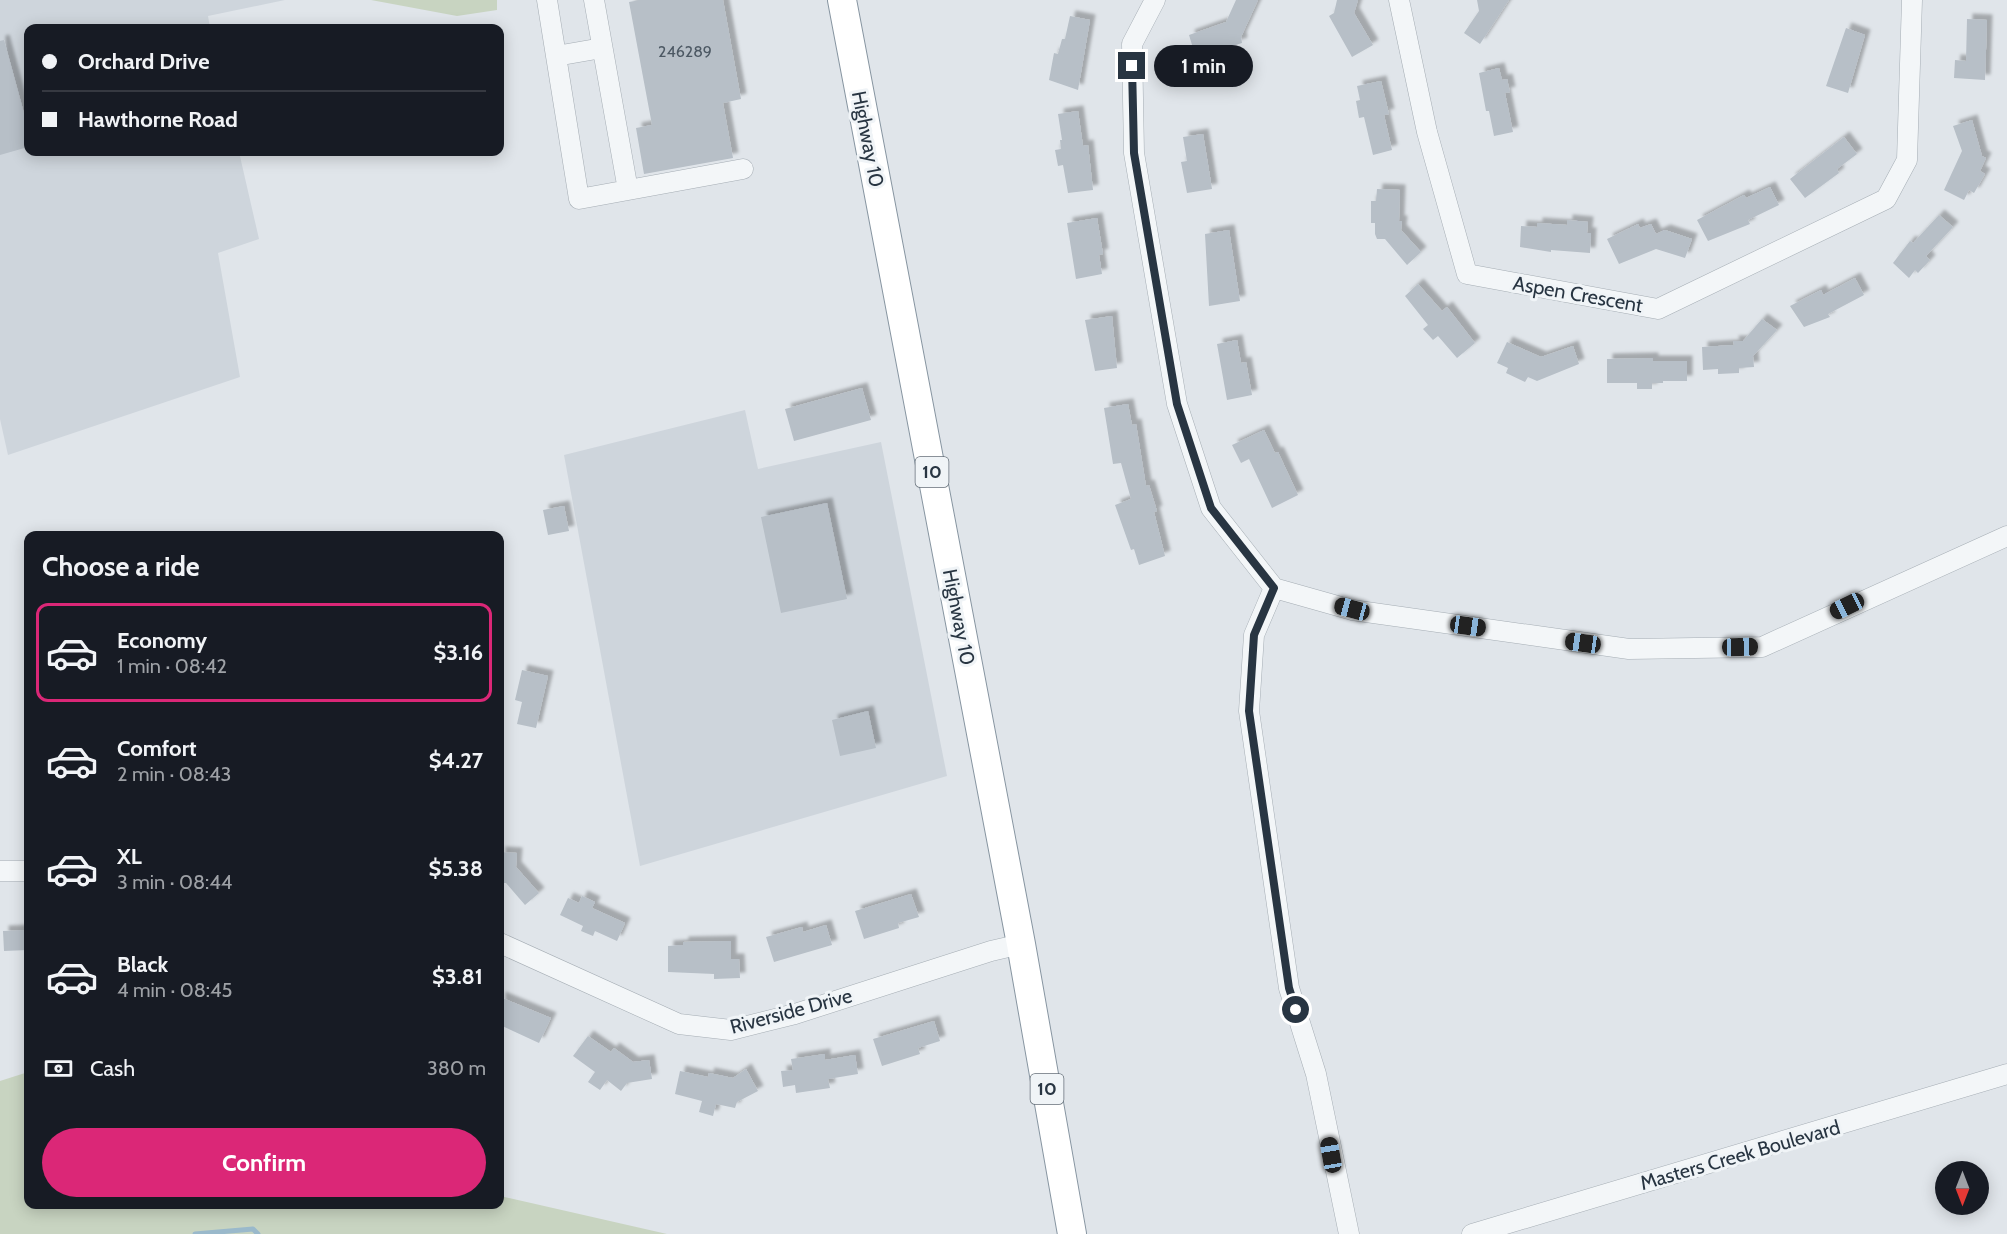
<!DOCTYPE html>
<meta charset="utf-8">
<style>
:root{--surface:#171b24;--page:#20242c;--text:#f1f3f6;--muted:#9ea1a6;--line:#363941;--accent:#db2777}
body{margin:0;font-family:Cabin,sans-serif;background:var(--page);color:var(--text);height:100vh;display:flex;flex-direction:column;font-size:22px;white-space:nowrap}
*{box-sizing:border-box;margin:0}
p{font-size:20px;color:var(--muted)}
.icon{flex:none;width:33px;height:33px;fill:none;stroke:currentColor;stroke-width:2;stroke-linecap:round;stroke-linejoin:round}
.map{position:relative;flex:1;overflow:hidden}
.side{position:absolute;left:24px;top:531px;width:480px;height:678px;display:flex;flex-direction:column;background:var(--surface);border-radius:12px;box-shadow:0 3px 15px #0003}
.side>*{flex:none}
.banner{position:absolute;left:24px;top:24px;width:480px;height:132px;border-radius:12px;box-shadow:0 3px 15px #0003;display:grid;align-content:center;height:132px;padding:0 18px;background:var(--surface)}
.needle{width:39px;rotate:180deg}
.buttons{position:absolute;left:1935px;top:1161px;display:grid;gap:12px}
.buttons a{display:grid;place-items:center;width:54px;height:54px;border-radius:50%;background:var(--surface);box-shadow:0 3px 15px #0003;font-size:30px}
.end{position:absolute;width:27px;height:27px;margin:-14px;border:8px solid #283542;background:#fff;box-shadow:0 0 0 3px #fff}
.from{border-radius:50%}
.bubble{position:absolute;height:42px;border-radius:21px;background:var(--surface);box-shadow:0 3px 15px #0003;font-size:20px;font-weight:800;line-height:42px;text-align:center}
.car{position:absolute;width:18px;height:36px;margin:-18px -9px;border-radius:8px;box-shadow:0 0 4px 2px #0007;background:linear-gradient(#222 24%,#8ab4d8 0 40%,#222 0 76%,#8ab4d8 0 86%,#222 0)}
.banner b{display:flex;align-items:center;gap:21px;height:57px;font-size:22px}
.banner b+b{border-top:2px solid var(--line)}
.banner i{width:15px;height:15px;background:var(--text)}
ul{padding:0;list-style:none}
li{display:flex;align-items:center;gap:18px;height:99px;margin:0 12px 9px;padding:0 6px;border:3px solid transparent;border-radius:12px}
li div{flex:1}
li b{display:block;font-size:22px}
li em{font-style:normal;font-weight:800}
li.current{border-color:var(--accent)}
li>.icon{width:54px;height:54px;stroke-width:1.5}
h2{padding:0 18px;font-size:27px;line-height:72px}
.pay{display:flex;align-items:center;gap:15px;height:66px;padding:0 18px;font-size:22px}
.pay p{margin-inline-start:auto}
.primary-button{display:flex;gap:12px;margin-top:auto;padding:12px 18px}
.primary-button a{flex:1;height:69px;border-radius:36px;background:var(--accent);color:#fff;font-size:24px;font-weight:800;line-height:69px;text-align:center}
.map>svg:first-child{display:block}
</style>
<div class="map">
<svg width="2007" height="1234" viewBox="0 0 2007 1234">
<defs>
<filter id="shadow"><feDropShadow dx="5.5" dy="-5.5" stdDeviation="1.5" flood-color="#0004"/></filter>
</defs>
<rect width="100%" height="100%" fill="#e0e5ea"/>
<path fill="#ced5dc" d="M0,0H285L208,16L210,28H28V152H239L259,239L218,253L240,377L8,455L0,419Z
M745,410L758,469L881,442L947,776L640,866L564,455Z"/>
<path fill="#c8d4c1" d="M371,0H497V10L457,16Z
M25,1073H28V1204H500V1196L667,1234H0V1081Z"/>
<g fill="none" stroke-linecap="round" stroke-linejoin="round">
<path stroke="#9ab9cb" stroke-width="5" d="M195,1234L253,1229L258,1234"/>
</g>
<path fill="#b7bfc7" filter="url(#shadow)" d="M640,0H723L741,99L723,103L733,158L644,174L636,128L652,125L629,2Z
M1236,0H1258L1241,37L1242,43L1229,47L1231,52L1210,59L1208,54L1196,58L1189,35L1226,22Z
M1337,0H1358L1354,13L1373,45L1352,57L1329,16L1334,13Z
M1477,0H1509L1480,44L1464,33L1479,11Z
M1070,16L1090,20L1078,90L1049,80L1054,53L1058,54L1062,39H1065Z
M1967,19L1987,20L1985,80L1954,78L1955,60L1966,61Z
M1846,28L1865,35L1848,93L1826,86Z
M4,40L28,128V147L0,155V41Z
M1499,68L1502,80L1507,79L1510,92L1505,93L1513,132L1494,136L1489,111H1486L1479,73Z
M1381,81L1389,114L1384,115L1392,150L1373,155L1364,117L1359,118L1356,101L1360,100L1357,86Z
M1078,111L1083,146L1088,145L1093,190L1068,193L1063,165L1058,166L1055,150L1061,149L1060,140H1062L1058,114Z
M1972,120L1982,156L1986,158L1980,171L1985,174L1974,193L1969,190L1964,200L1944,190L1962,151L1953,126Z
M1203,134L1212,189L1187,193L1181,162L1187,161L1183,137Z
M1844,137L1857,154L1837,169L1839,173L1805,198L1790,179Z
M1770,187L1779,205L1748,220L1750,224L1708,241L1697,220L1744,195L1746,198Z
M1377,189L1400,190L1399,221H1402L1401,230L1421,252L1407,265L1385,239H1377L1375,234V223H1371V201H1376Z
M1939,215L1953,227L1926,256L1930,260L1918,273L1915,270L1909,278L1893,263L1910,241L1913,243Z
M1097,218L1103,254L1099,255L1102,274L1076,279L1067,223Z
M1567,220L1588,222L1587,233H1591L1590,253L1551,250V252L1520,247L1521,226L1537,227V223L1567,225Z
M1638,224L1640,228L1651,224L1656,234L1665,230L1692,239L1685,258L1656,249L1619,264L1607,239Z
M1229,230L1240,301L1209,306L1205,234Z
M1855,278L1864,295L1828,314L1830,317L1804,327L1790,306L1821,290L1823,295Z
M1418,284L1442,311L1447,307L1475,343L1457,358L1438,336L1433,340L1423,329L1428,325L1405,296Z
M1112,316L1117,368L1095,371L1085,320Z
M1762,319L1777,330L1753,356L1754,367L1739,368V373L1718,374V369L1703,370L1702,347L1734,345L1733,341H1743Z
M1237,340L1241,363L1246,362L1252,395L1227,400L1217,344Z
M1507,342L1541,357L1573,346L1579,364L1537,381L1528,377L1525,382L1506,373L1508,368L1497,363Z
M1653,358V361H1687V381H1663V383H1652V389H1637V383H1607V359Z
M862,388L871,420L794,441L785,409Z
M1128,404L1132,425L1136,424L1146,486L1149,485L1157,511L1154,512L1165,556L1139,565L1134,549L1131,550L1115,505L1131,499L1121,463L1113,464L1104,408Z
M1264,430L1275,453L1278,452L1298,495L1272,508L1249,459L1241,463L1232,445Z
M827,503L847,599L781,613L761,517Z
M564,506L569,531L548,535L543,510Z
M522,670L548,676L536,728L517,724L522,702L515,700Z
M868,711L876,748L840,756L832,720Z
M500,852L517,853L516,867L539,893L525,905L506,883H500Z
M911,894L919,917L898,923L899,928L864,939L855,911Z
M582,896L595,902L592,908L625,923L617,941L595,931L593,936L581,931L583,926L560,915L568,898L579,903Z
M826,925L832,945L774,962L766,937L802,927L803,932Z
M28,930V950L4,951L3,931Z
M731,941V959H739L740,978L714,979V974L668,972V946L683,945V942Z
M500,997L551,1018L539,1043L500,1025Z
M934,1021L940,1041L918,1048L920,1054L882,1066L873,1039Z
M588,1036L611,1052L614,1048L633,1062L649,1060L652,1079L627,1083L621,1091L607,1080L600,1090L588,1082L595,1072L573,1056Z
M825,1054V1060L855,1055L858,1074L828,1079L830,1088L796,1093L795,1085L783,1087L781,1071L793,1070L791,1059Z
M746,1069L758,1091L737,1102L735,1108L716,1104L713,1116L699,1112L702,1101L675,1094L680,1071L708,1077L709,1073L733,1078Z"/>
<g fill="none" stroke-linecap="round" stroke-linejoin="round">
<g stroke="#a5adb4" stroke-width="21">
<path id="minor" d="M547,0L579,199L743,169
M594,0L628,190
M1155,0L1132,44L1134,153L1177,404L1211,508L1274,588L1352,610L1629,649L1762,647L2007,536
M1399,0L1427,132L1467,274L1658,309L1886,199L1907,160L1912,0
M556,56L602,48
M1274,588L1254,635L1249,711L1289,988L1316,1074L1349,1234
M0,871H28
M500,943L679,1024L731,1030L795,1014L991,951L1021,944
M1472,1234L2007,1074"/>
</g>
<g stroke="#8795a1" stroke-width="30">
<path id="highway" d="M842,0L1021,944L1072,1234"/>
</g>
<use href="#minor" stroke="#f3f6f8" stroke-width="20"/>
<use href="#highway" stroke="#fff" stroke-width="28"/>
</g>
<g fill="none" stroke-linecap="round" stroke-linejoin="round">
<path stroke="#283542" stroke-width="8" d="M1132,66L1134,153L1177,404L1211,508L1274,588L1254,635L1249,711L1289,988L1296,1010"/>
</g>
<g text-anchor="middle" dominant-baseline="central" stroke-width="6" stroke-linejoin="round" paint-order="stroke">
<g font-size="16" fill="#4c5863">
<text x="685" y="51">246289</text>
</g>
<g fill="#f0f4f7" stroke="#646e78" stroke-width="1.5">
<rect x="915.5" y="457" width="33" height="30" rx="4.5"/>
<rect x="1030.5" y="1074" width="33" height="30" rx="4.5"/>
</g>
<g font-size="18" font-weight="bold" fill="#283542">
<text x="932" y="472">10</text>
<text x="1047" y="1089">10</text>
</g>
<g font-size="20" fill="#283542" stroke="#f0f4f7">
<text transform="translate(868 139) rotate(79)">Highway 10</text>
<text transform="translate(1578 294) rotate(10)">Aspen Crescent</text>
<text transform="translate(959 617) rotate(79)">Highway 10</text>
<text transform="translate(791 1011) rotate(-15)">Riverside Drive</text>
<text transform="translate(1740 1155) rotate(-16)">Masters Creek Boulevard</text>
</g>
</g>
</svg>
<div class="buttons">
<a><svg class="needle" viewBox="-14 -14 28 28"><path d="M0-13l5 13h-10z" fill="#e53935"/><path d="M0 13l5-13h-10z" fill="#9ea1a6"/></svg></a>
</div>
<i class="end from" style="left:1296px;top:1010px"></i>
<i class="end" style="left:1132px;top:66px"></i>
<div class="bubble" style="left:1154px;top:45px;width:99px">1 min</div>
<i class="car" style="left:1847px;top:606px;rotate:244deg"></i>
<i class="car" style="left:1352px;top:609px;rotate:285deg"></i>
<i class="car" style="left:1468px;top:626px;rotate:98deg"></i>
<i class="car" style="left:1583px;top:643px;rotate:278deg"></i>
<i class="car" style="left:1740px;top:647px;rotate:89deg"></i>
<i class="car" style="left:1331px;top:1155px;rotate:350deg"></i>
<div class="banner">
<b><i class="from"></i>Orchard Drive</b>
<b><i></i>Hawthorne Road</b>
</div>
<section class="side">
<h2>Choose a ride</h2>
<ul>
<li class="current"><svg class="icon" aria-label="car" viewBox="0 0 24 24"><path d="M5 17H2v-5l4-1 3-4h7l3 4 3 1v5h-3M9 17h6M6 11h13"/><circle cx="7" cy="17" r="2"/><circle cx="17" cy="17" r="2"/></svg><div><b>Economy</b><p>1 min · 08:42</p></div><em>$3.16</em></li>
<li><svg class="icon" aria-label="car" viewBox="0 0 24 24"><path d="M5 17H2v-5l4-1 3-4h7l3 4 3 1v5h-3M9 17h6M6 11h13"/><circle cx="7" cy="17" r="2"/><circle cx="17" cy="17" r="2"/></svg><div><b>Comfort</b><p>2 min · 08:43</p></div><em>$4.27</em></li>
<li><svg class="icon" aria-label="car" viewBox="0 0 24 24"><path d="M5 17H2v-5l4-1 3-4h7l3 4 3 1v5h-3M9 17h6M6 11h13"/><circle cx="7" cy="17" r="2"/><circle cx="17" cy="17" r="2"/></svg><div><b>XL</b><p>3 min · 08:44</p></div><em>$5.38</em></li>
<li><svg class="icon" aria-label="car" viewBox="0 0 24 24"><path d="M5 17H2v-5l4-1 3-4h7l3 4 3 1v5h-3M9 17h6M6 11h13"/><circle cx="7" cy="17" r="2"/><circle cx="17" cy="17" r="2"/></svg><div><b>Black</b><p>4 min · 08:45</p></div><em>$3.81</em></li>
</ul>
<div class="pay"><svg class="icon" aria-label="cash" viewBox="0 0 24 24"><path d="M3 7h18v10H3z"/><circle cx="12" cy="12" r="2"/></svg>Cash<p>380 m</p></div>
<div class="primary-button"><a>Confirm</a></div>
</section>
</div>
